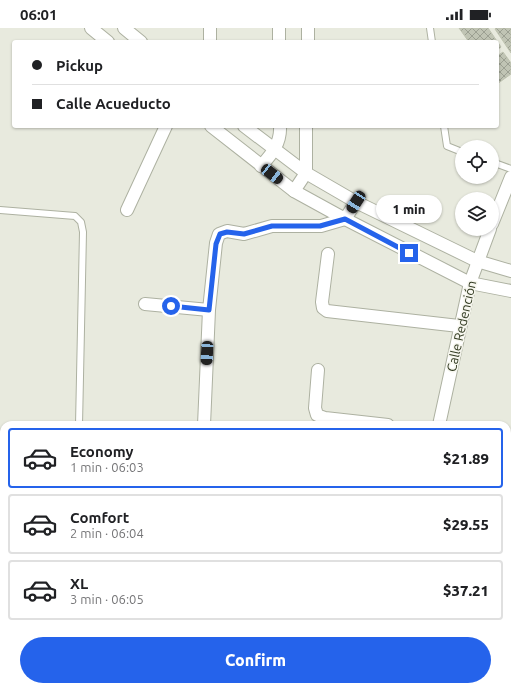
<!DOCTYPE html>
<meta charset="utf-8">
<style>
:root{--surface:#fff;--page:#f2f2f2;--text:#202124;--muted:#757577;--line:#e0e0e0;--accent:#2563eb}
body{margin:0;font-family:Ubuntu,sans-serif;background:var(--page);color:var(--text);height:100vh;display:flex;flex-direction:column;font-size:15px;white-space:nowrap}
*{box-sizing:border-box;margin:0}
p{font-size:13px;color:var(--muted)}
.icon{flex:none;width:22px;height:22px;fill:none;stroke:currentColor;stroke-width:2;stroke-linecap:round;stroke-linejoin:round}
.map{position:relative;flex:1;overflow:hidden}
.details{position:absolute;left:0px;top:393px;width:511px;height:270px;display:flex;flex-direction:column;background:var(--surface);border-radius:12px 12px 0 0;box-shadow:0 1px 3px #0004}
.details>*{flex:none}
.top-card{position:absolute;left:12px;top:12px;width:487px;height:88px;border-radius:4px;box-shadow:0 1px 3px #0004;display:grid;align-content:center;height:88px;padding:0 20px;background:var(--surface)}
.fabs{position:absolute;left:455px;top:112px;display:grid;gap:8px}
.fabs a{display:grid;place-items:center;width:44px;height:44px;border-radius:50%;background:var(--surface);box-shadow:0 1px 3px #0004;font-size:20px}
.end{position:absolute;width:18px;height:18px;margin:-9px;border:5px solid #2563eb;background:#fff;box-shadow:0 0 0 2px #fff}
.from{border-radius:50%}
.bubble{position:absolute;height:28px;border-radius:14px;background:var(--surface);box-shadow:0 1px 3px #0004;font-size:13px;font-weight:800;line-height:28px;text-align:center}
.car{position:absolute;width:12px;height:24px;margin:-12px -6px;border-radius:5px;box-shadow:0 0 3px 1px #0007;background:linear-gradient(#222 24%,#8ab4d8 0 40%,#222 0 76%,#8ab4d8 0 86%,#222 0)}
.top-card b{display:flex;align-items:center;gap:14px;height:38px;font-size:15px}
.top-card b+b{border-top:1px solid var(--line)}
.top-card i{width:10px;height:10px;background:var(--text)}
ul{padding:7px 0 0;list-style:none}
li{display:flex;align-items:center;gap:12px;height:60px;margin:0 8px 6px;padding:0 12px;border:2px solid var(--line);border-radius:4px}
li div{flex:1}
li b{display:block;font-size:15px}
li em{font-style:normal;font-weight:800}
li.on{border-color:var(--accent)}
li>.icon{width:36px;height:36px;stroke-width:1.5}
.action{display:flex;gap:8px;margin-top:auto;padding:8px 20px}
.action a{flex:1;height:46px;border-radius:24px;background:var(--accent);color:#fff;font-size:16px;font-weight:800;line-height:46px;text-align:center}
.status{display:flex;justify-content:space-between;align-items:center;height:28px;padding:0 20px;background:var(--surface);direction:ltr}
.status svg{height:11px;fill:currentColor}
.map>svg:first-child{display:block}
</style>
<div class="status"><b>06:01</b><svg viewBox="0 0 49 12"><path d="M0 12V9h3v3zM5 12V6h3v6zM10 12V3h3v9zM15 12V0h3v12zM26 1h20v11H26zM47 4h2v5h-2z"/></svg></div>
<div class="map">
<svg width="511" height="663" viewBox="0 0 511 663">
<defs>
<pattern id="building-cross-hatch" width="8" height="8" patternUnits="userSpaceOnUse"><rect width="8" height="8" fill="#c0c4b4"/><path d="M0 0l8 8M0 8l8-8" fill="none" stroke="#9ca092"/></pattern>
</defs>
<rect width="100%" height="100%" fill="#e8eade"/>
<path fill="url(#building-cross-hatch)" stroke="#bfc3b1" d="M459,0H488L501,19L497,22V14H469Z
M496,0H511V25L495,1Z
M503,24L511,35V46L497,56V28Z"/>
<g fill="none" stroke-linecap="round" stroke-linejoin="round">
<g stroke="#adb1a1" stroke-width="8">
<path id="service" d="M430,0L432,14
M444,98L447,118L462,124
M492,134L511,141
M0,182L75,188L81,194L83,204L79,397
M344,663L347,659"/>
</g>
<g stroke="#adb1a1" stroke-width="14">
<path id="minor" d="M210,0V14
M279,0V14
M308,14V0
M261,138C272,126 281,115 280,98
M294,163L306,145V98
M127,182L166,98
M492,196L511,149
M328,226L322,274L323,280L327,283L459,298
M145,276L209,282
M318,342L315,380L317,387L325,390L388,397
M204,397L209,282L216,215L219,206L227,203L244,206L272,198H321L345,191L356,174
M439,397L470,255L490,201
M507,609L511,593
M122,663L123,659
M373,663L374,659
M493,663L494,659"/>
</g>
<g stroke="#adb1a1" stroke-width="14">
<path id="tertiary" d="M91,0L108,14
M124,0L141,14
M211,98L294,163L345,191L470,255L511,263
M244,98L306,145L356,174L477,233L511,243"/>
</g>
<use href="#service" stroke="#fff" stroke-width="6"/>
<use href="#minor" stroke="#fff" stroke-width="12"/>
<use href="#tertiary" stroke="#fff" stroke-width="12"/>
</g>
<g fill="none" stroke-linecap="round" stroke-linejoin="round">
<path stroke="#2563eb" stroke-width="5" d="M171,278L209,282L216,216L220,206L227,204L244,206L272,198H320L345,191L409,225"/>
</g>
<g text-anchor="middle" dominant-baseline="central" stroke-width="3" stroke-linejoin="round" paint-order="stroke">
<g font-size="13" fill="#303920" stroke="#f6f6ee">
<text transform="translate(461 298) rotate(-77)">Calle Redención</text>
</g>
</g>
</svg>
<div class="fabs">
<a><svg class="icon" aria-label="locate" viewBox="0 0 24 24"><circle cx="12" cy="12" r="6"/><path d="M12 2v4M12 18v4M2 12h4M18 12h4"/></svg></a>
<a><svg class="icon" aria-label="layers" viewBox="0 0 24 24"><path d="M12 4l9 5-9 5-9-5zM3 14l9 5 9-5"/></svg></a>
</div>
<i class="end from" style="left:171px;top:278px"></i>
<i class="end" style="left:409px;top:225px"></i>
<div class="bubble" style="left:376px;top:167px;width:66px">1 min</div>
<i class="car" style="left:272px;top:146px;rotate:128deg"></i>
<i class="car" style="left:356px;top:174px;rotate:213deg"></i>
<i class="car" style="left:207px;top:325px;rotate:183deg"></i>
<div class="top-card">
<b><i class="from"></i>Pickup</b>
<b><i></i>Calle Acueducto</b>
</div>
<section class="details">
<ul>
<li class="on"><svg class="icon" aria-label="car" viewBox="0 0 24 24"><path d="M5 17H2v-5l4-1 3-4h7l3 4 3 1v5h-3M9 17h6M6 11h13"/><circle cx="7" cy="17" r="2"/><circle cx="17" cy="17" r="2"/></svg><div><b>Economy</b><p>1 min · 06:03</p></div><em>$21.89</em></li>
<li><svg class="icon" aria-label="car" viewBox="0 0 24 24"><path d="M5 17H2v-5l4-1 3-4h7l3 4 3 1v5h-3M9 17h6M6 11h13"/><circle cx="7" cy="17" r="2"/><circle cx="17" cy="17" r="2"/></svg><div><b>Comfort</b><p>2 min · 06:04</p></div><em>$29.55</em></li>
<li><svg class="icon" aria-label="car" viewBox="0 0 24 24"><path d="M5 17H2v-5l4-1 3-4h7l3 4 3 1v5h-3M9 17h6M6 11h13"/><circle cx="7" cy="17" r="2"/><circle cx="17" cy="17" r="2"/></svg><div><b>XL</b><p>3 min · 06:05</p></div><em>$37.21</em></li>
</ul>
<div class="action"><a>Confirm</a></div>
</section>
</div>
